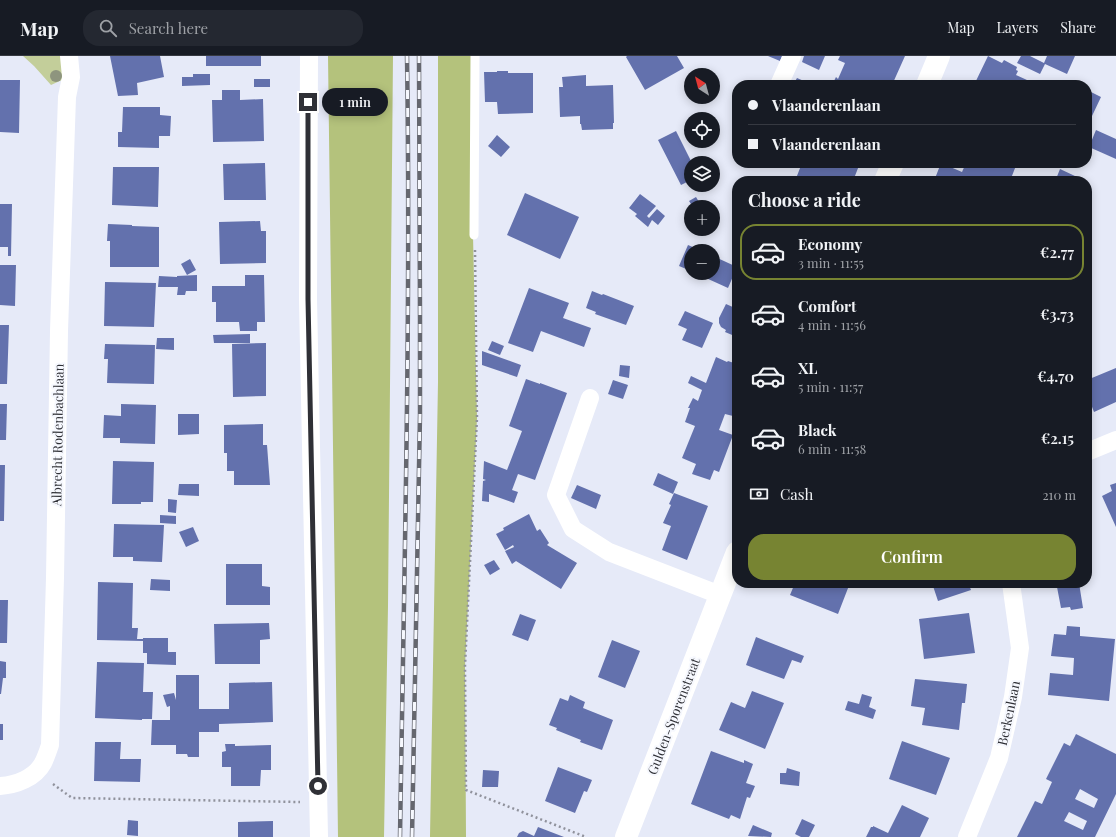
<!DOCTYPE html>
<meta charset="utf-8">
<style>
:root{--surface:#171b24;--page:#242831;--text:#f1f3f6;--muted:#9ea1a6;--line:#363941;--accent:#778432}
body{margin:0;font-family:"Playfair Display",serif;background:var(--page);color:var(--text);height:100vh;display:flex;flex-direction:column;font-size:15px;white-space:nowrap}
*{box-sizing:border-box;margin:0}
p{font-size:13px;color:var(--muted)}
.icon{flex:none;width:22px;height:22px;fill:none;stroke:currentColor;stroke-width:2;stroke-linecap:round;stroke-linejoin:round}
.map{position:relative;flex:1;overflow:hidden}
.panel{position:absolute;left:732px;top:120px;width:360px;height:412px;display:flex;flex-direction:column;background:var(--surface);border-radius:16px;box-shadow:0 2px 10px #0003}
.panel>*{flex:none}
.hud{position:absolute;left:732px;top:24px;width:360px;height:88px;border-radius:16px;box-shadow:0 2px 10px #0003;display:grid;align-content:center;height:88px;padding:0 16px;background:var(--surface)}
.needle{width:26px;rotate:324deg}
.controls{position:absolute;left:684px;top:12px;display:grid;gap:8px}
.controls a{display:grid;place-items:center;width:36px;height:36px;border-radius:50%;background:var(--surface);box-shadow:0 2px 10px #0003;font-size:20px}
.end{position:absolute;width:18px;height:18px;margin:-9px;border:5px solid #2f3036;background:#fff;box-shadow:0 0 0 2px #fff}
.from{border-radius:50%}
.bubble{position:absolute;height:28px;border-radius:14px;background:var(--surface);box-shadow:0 2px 10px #0003;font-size:13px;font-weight:600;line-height:28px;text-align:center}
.hud b{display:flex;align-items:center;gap:14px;height:38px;font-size:15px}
.hud b+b{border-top:1px solid var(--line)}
.hud i{width:10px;height:10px;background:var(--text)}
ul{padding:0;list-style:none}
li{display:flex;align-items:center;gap:12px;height:56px;margin:0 8px 6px;padding:0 8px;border:2px solid transparent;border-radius:16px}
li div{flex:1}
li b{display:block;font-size:15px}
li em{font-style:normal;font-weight:600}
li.active{border-color:var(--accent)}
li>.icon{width:36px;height:36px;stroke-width:1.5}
h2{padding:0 16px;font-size:18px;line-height:48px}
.pay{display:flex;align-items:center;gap:10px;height:44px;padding:0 16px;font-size:15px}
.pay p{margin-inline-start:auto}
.button{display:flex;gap:8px;margin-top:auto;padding:8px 16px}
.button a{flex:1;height:46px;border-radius:16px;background:var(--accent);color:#fff;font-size:16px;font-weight:600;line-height:46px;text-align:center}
header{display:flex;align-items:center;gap:24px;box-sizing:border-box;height:56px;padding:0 20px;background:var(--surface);border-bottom:1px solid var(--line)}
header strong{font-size:19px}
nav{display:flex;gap:22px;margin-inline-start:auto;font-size:14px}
.search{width:280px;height:36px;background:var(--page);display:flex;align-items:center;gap:10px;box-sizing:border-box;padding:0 14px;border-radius:16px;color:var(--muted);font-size:15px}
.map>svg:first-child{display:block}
</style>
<header>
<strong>Map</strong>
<div class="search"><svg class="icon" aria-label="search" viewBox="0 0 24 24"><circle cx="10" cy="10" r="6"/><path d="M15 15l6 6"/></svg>Search here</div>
<nav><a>Map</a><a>Layers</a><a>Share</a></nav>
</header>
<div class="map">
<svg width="1116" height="781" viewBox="0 0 1116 781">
<rect width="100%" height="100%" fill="#e6eaf8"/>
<path fill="#c3ce9a" d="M23,0H61L63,13L62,24L51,29L34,10Z"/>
<path fill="#b4c27c" d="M328,0H393L388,550L384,781H338Z
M438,0H471L473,179L477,362L465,610L466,781H430L438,326Z"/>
<path fill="#6371ad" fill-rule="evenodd" d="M110,0H160L164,21L137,27L138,39L118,40Z
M206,0H261V10H206Z
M627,0H677L684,12L645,34L626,1Z
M768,0H782L780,5Z
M804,0H825L819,14L802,6Z
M840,0H905L892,29H832L836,21L838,23L845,7L838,4Z
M988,0L1002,7L1004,4L1017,11L1016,14L1018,15L1016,19L1027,24L1024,29H974Z
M1021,0H1030L1044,7L1047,0H1075L1067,18L1045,8L1040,18L1017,7Z
M497,15H508V17H533V57L498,58L497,46H485L484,16H497Z
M193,18H210V29L182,30V21H193Z
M586,19V30L613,29L614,67H613V73L582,74L581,68H580V60L560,61L559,31H563L562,21Z
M797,22L813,29H793Z
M254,23H270V31H254Z
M0,24H20L19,77L0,76Z
M222,34H240V44L263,43L264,85L213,86L212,44H222Z
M1089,35L1101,41L1092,60L1087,57V39Z
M123,51H160V59L171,60L170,80H159V92L118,91V76H122Z
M1089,73L1092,77L1087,87V76Z
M1096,74L1116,83V103L1089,91Z
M676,75L692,107L691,124L681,129L658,84Z
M497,79L510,91L501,101L488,90Z
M265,107L266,144H224L223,108Z
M802,107H860L853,125H795Z
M941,107L962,116L966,107H1017L1010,125H1006L1001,123L1000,125H934Z
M113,111H159L158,151L112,149Z
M1060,113L1075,120L1072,125H1060L1056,123Z
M525,137L579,161L560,203L507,179Z
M640,138L656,150L647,160L649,162L657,153L665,160L658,169L652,164L648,171L635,160L637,158L629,152Z
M696,141L702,151H693L689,145Z
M0,148H12L11,200H8V191H0Z
M737,151V164L733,163Z
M260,165L261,175H266V207L220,208L219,166Z
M108,168L132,169V170L159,171V211H110V185H107Z
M688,189L702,195H691V215L679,210Z
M713,200L737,211L728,232L695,217H713Z
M190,203L196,214L187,219L181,208Z
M0,209H16L15,250L0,249Z
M197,219V235H186L185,239H177L178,231H158L159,220L177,221V220Z
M245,219H264L265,266H257V275H240L239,266H216V246H212V230H245Z
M105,226L156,227L154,271L104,270Z
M529,232L569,247L563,262L591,272L584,291L541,275L533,296L508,287Z
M592,235L602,239L603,238L634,250L626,269L595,258L596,256L586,252Z
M726,248L735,252L737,248V281L725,276L726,274L721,271L719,267V262Z
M685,255L713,267L702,292L682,284L687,273L678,269Z
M0,269H9L7,328H0Z
M250,278V287H214L213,279Z
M157,282H174V294L156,293Z
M492,285L504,290L500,299L488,294Z
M266,287V340L233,341L232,288Z
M105,288L155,289L154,328L107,327L108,303H104Z
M482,295L521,309L517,321L482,309Z
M716,301L727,306L728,305L737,308V361L725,358L719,374L733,379L719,416L714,414L710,424L692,418L696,408L682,402L695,370L685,366L690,352H688L693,342L698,345L702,334L688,327L691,320L706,327Z
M620,309L630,310L629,322L619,320Z
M1116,312V346L1094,356L1087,338V324Z
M526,323L540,328V327L567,337L535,424L518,418L512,434L518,436L514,447L489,438V446L482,445L483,425L486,424L483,423L484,405L507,414L522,375L509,370Z
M613,324L628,329L623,343L608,338Z
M0,348H7L6,384H0Z
M121,348L156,349L155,388L120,387V382H103L104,359L121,360Z
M178,358H199V378L178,379Z
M263,368V389H267L270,429H234V415H227V397H224V369Z
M113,405L154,406L153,446H141V448H112Z
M0,409H5L4,465H0Z
M658,417L678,426L673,438L653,429Z
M1116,427V471L1102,440L1112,435L1110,429Z
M179,428H199V440L178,439Z
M577,429L601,439L596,453L571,442Z
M674,437L708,450L687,504L662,494L671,470L663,467L671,449L669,448Z
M168,443L177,444L176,457L168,456Z
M529,458L537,475L540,473L549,487L547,489L577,507L561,533L516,505L512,508L505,495L514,491L513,489L505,494L496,478L504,474L503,472Z
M160,459L176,460V468L160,467Z
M114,468L164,469L162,506L133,505V501H113Z
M193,471L199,485L186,491L179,476Z
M494,504L500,513L490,519L484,509Z
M226,508H262V530L270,531V549H226Z
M151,523L170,524V535L150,534Z
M98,526L133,527L132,572H138L137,583H143V582H168V596H176V609L147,608V597H143V585L97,584Z
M795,527H850L838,558L790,539Z
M932,527H968L971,534L938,545Z
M1066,527H1079L1083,552L1071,554L1070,551L1061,552L1057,531L1067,529Z
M0,544H8L7,587H0Z
M969,557L975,597L924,603L919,563Z
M520,558L536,564L528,585L512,579Z
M269,567L270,583L260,584V608H215L214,568Z
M1067,570L1080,571V580L1115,583L1109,645L1048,639L1050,617L1073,619L1074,602L1051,600L1054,578L1066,579Z
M756,581L804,600L801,607L792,604L784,623L746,609Z
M612,584L640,595L625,632L598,621Z
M0,605L6,606V622H3L1,638H0Z
M97,606L144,607L143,636H153L152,663H142V664L95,662Z
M176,619H199V653H229V627L272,626L273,666L219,668V676H199V701H188L187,698H176V689H151L152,664H170V650L167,651L163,639L174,637L176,644Z
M915,623L967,628L965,647H962L959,674L922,669L925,652L911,650Z
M752,635L784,647L765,693L719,674L731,646L745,652Z
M862,638L872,641L869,651L876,654L873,663L845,654L848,645L859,648Z
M570,639L585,646L583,652L613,664L602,694L580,686L581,684L556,674L557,672L549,669L560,642L568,645Z
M0,668H3V684H0Z
M1076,678L1116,698V738L1095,781H1017L1035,745L1042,748L1052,726L1046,723L1064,687L1070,690ZM1080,733L1098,743L1094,752L1075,743ZM1069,756L1087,765L1083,774L1064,765Z
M902,685L950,702L936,739L889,723Z
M95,686H121L120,703H141L140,726L94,725Z
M225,688H235V690L271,689V714H261L260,730H231V711H222V696L226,695Z
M711,695L744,707V704L753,708L746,727L755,730L750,742L747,741L740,763L731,759L729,763L691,748Z
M558,711L592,724L587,736L584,735L575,757L545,745Z
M787,712L800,716L799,730L780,728V717H786Z
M483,714L499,715L498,731H482Z
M902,749L929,762L920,781H866L871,771H873V770L888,777Z
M802,763L815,769L809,781H801L795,778Z
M128,764L138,765V780L127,779Z
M273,765V781H238V766Z
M753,769L772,777L771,781L748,780Z
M538,771L564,781H517L519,777L523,775L534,780Z"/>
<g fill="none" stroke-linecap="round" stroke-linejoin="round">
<path stroke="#90929c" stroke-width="2.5" stroke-dasharray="2 3" stroke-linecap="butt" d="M475,194L477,362L465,610L466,734L586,781
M53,728L72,742L300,746"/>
<path stroke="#fff" stroke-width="9" d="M474,179L475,0"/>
<path stroke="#fff" stroke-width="18" d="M309,0L308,243L319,781
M779,29L792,0
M590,342L556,439L573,473L609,496L720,539
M1087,396L1116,384
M0,730C16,729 35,722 43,707C46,701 48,695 50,689L55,522L59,275L67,41L71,21L69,0
M967,781L999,702L1013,641L1020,592L1011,527"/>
<path stroke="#fff" stroke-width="22" d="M927,29L939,0
M885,125L893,107
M626,781L737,496"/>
<g stroke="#65676f" stroke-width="4.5">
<path id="rail" d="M400,781C404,521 411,260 407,0
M412,781L420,359V264L419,0"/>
</g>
<use href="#rail" stroke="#f6f8fe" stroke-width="3" stroke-dasharray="9" stroke-linecap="butt"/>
</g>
<circle fill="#8e957e" cx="56" cy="20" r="6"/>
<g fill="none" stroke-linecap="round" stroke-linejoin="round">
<path stroke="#2f3036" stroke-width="5" d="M308,46V243L318,730"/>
</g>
<g text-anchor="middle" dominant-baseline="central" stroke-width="4" stroke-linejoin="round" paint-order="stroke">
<g font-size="13" fill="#2f3036" stroke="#f6f8fe">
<text transform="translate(57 379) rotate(-89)">Albrecht Rodenbachlaan</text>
<text transform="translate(1008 657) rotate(-78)">Berkenlaan</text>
<text transform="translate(673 660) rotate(-69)">Gulden-Sporenstraat</text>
</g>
</g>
</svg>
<div class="controls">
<a><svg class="needle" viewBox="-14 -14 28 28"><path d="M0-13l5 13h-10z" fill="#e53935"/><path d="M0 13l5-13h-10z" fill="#9ea1a6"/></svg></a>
<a><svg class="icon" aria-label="locate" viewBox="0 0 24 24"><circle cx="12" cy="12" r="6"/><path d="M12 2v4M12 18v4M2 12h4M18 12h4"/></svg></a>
<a><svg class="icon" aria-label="layers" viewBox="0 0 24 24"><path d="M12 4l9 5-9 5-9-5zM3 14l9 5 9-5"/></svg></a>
<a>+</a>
<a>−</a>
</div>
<i class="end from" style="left:318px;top:730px"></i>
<i class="end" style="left:308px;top:46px"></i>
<div class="bubble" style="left:322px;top:32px;width:66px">1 min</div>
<div class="hud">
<b><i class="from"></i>Vlaanderenlaan</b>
<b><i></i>Vlaanderenlaan</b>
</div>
<section class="panel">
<h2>Choose a ride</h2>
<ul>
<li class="active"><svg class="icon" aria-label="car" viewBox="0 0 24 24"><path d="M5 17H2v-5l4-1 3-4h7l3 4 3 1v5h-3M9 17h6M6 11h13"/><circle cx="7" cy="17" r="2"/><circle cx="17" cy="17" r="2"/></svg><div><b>Economy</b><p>3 min · 11:55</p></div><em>€2.77</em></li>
<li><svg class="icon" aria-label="car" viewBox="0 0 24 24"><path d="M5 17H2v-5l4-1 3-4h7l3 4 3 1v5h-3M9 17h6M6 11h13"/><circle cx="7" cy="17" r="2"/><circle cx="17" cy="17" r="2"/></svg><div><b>Comfort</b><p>4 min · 11:56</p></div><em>€3.73</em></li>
<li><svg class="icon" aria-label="car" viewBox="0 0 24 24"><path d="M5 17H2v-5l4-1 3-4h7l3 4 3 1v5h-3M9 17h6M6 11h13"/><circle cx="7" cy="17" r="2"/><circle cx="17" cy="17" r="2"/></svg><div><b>XL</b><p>5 min · 11:57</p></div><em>€4.70</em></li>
<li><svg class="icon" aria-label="car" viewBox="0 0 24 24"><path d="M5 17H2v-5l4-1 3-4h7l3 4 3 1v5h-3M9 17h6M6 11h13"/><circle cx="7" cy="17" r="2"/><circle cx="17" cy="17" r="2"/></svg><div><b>Black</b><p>6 min · 11:58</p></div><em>€2.15</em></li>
</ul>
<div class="pay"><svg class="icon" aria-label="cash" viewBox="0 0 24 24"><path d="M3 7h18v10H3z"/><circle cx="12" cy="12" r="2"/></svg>Cash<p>210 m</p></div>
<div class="button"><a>Confirm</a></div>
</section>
</div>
